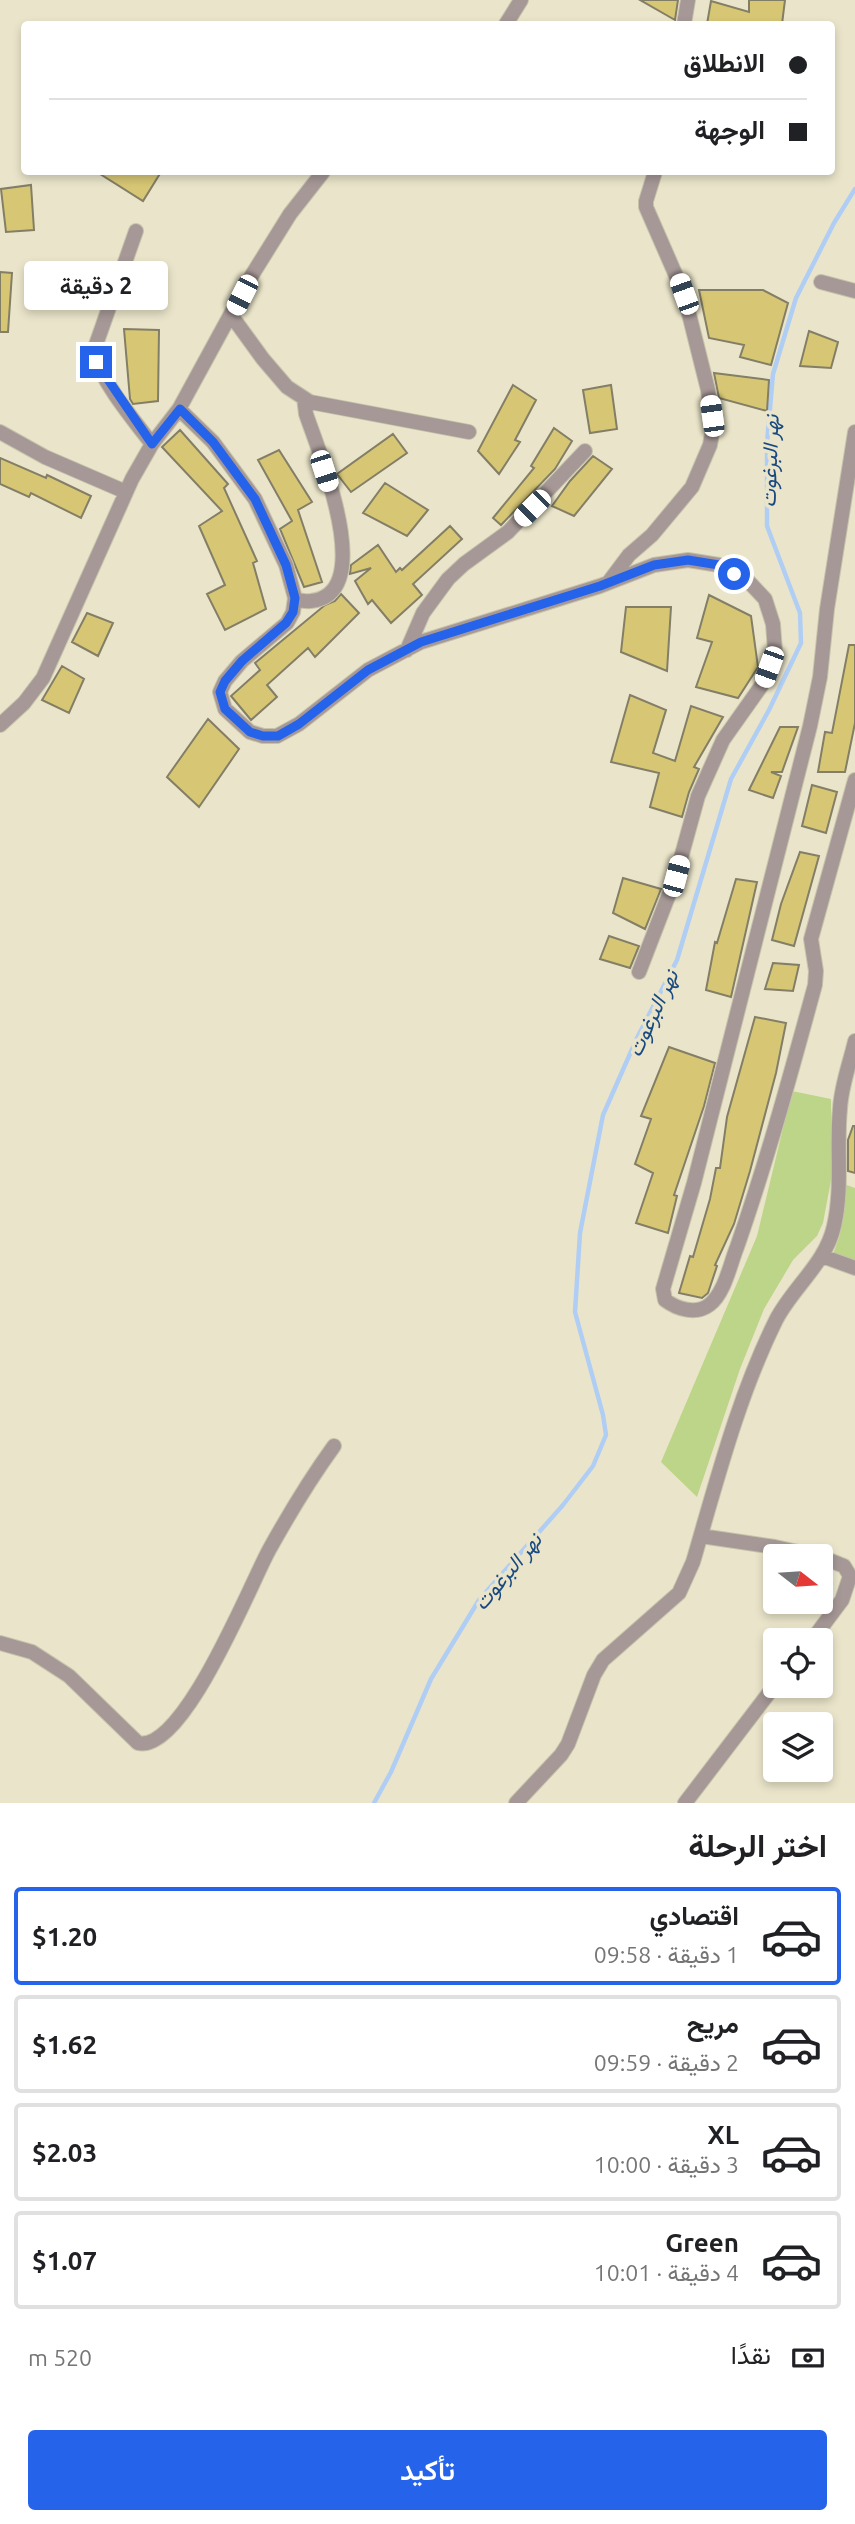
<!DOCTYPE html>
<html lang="ar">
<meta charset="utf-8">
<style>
:root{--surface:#fff;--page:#f2f2f2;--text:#202124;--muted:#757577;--line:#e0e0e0;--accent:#2563eb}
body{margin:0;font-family:Ubuntu,Vazirmatn,sans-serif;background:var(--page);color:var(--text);direction:rtl;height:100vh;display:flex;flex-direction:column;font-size:26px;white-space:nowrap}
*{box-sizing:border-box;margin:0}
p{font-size:23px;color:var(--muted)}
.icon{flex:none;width:38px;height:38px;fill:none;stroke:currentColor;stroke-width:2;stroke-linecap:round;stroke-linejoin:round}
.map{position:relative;height:1803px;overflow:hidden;direction:ltr}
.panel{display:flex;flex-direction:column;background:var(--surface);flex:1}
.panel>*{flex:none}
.top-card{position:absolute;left:21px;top:21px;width:814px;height:154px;border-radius:7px;box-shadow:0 4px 10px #0003;direction:rtl;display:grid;align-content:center;height:154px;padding:0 28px;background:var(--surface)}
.needle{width:46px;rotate:107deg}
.controls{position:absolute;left:763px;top:1544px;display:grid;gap:14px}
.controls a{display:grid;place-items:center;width:70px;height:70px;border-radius:7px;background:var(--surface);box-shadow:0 4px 10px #0003;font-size:35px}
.end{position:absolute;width:32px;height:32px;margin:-16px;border:9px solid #2563eb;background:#fff;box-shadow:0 0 0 4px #fff}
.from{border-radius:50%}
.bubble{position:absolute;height:49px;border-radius:7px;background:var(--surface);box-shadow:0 4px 10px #0003;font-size:23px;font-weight:600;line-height:49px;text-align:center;direction:rtl}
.car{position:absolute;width:21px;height:42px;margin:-21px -10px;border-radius:9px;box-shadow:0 0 5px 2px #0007;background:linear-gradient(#fff 24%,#345 0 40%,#fff 0 76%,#345 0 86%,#fff 0)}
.top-card b{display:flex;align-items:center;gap:24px;height:66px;font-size:26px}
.top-card b+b{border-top:2px solid var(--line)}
.top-card i{width:18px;height:18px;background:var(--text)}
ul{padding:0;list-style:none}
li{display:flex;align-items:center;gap:21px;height:98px;margin:0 14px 10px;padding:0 14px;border:4px solid var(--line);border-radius:7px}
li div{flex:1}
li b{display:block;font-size:26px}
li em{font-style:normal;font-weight:600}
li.selected{border-color:var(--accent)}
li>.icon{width:63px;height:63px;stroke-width:1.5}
h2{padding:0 28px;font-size:32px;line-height:84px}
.pay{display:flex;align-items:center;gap:18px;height:77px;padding:0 28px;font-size:26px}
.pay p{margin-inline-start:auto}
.cta{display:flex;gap:14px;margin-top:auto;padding:14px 28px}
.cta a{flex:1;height:80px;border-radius:7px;background:var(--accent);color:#fff;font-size:28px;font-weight:600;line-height:80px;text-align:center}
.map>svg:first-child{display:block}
</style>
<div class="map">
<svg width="855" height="1803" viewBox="0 0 855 1803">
<rect width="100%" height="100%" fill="#eae5ca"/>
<path fill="#bdd588" d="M792,1091L831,1099L832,1175L823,1223L817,1236L793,1260L764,1309L740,1369L697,1497L661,1462L757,1236Z
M844,1184L855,1188V1262L833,1254L840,1235L837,1226Z"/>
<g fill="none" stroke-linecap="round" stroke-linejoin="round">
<path stroke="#b0cef4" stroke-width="4.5" d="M374,1803L391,1772L431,1679L479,1600L563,1505L593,1466L606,1435L603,1415L575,1312L580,1233L603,1115L637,1038L677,960L731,779L769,710L801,643L800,613L767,526V443L773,374L796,298L834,223L855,189"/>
</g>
<path fill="#d7c775" stroke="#837e66" stroke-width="2" d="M640,0H678L675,20Z
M749,0H785L782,24H707L711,1L749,12Z
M97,172H161L143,201Z
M31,185L34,230L6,232L1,189Z
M162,265L160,304L122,307L124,295L134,266Z
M0,272L12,273L8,332H0Z
M699,290H763L788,303L771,365L740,357L744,345L709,338Z
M124,329L159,330L158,401L133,404L130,399Z
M809,331L838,342L831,368L800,366Z
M714,373L769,380L767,411L719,398Z
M513,385L536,400L515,440L520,442L499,474L478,451Z
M611,385L617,429L590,433L583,390Z
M554,428L572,441L555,469L501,525L493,518L534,468L531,466Z
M180,430L228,484L224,488L257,561L253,563L266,609L225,630L207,594L225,585L199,526L222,511L162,447Z
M393,434L407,453L351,492L337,474Z
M279,450L312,502L298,510L322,582L304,587L280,529L292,521L258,460Z
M593,456L612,469L574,516L552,506L570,481Z
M0,458L46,478L47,475L91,496L81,518L31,493L29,497L0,484Z
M385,483L428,510L407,536L363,513Z
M450,526L462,539L413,584L422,595L391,623L372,600L368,604L355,581L371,568L350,574L351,565L378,545L396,572L400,568L402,570Z
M341,594L359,613L315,657L308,648L267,685L277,697L251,720L231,696L260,670L255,663L325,605L335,601Z
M709,595L751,616L758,667L738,698L696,687L712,642L697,638Z
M626,607H671L667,671L621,652Z
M87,613L113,623L98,656L72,642Z
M849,645H855V723L845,772H818L825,732L832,733Z
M62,666L84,679L69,713L42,700Z
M630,695L666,710L653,753L675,761L691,706L723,717L694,767L699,769L689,792L682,817L650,807L659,773L611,762Z
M208,719L239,749L199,807L167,777Z
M780,727H798L782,772H771L781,776L773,798L749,790Z
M812,785L837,792L826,833L802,826Z
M800,852L819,856L794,946L772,940L781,904Z
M623,878L661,889L645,929L613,913Z
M736,879L757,882L731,997L706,990L715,942L717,943Z
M609,936L639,946L630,968L600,959Z
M773,963L799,965L793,991L765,989Z
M755,1017L786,1023L776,1073L750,1171L734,1224L715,1265L717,1266L708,1293L702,1298L679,1293L690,1256L693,1257L710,1199L716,1168H720L727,1117Z
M669,1047L715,1063L704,1106L674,1195L677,1196L668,1233L636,1223L653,1173L635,1164L651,1119L641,1116Z
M853,1126H855V1173L848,1171V1140Z"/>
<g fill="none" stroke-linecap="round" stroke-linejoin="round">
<g stroke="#c7c3ab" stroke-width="16">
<path id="minor" d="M506,24L521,0
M684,24L688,0
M136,231L93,353C103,383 132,418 152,444
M821,282L855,291
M231,315L263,359L287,387L310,402L469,432
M179,409L213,442L255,499L286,565L295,598L293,612L287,623L242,661L225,681L220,692L225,709L250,732L263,736H277L299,724L368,670L421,642L600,586L654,565L688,560L719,565L749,582L765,599L773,624L775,651L764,682L723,740L698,796L676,876L639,972
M0,432L45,457L126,492
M855,432L827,609L820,677L810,726L694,1183L663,1289L665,1300C677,1309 696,1315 709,1305C725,1293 730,1264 737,1247C767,1161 791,1073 815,985L816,971L811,939L855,780
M608,583L629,555L652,535L692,487L710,445L713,428L708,390L684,294L646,207V201L655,172
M295,600C300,600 307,602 311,601C379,594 318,450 306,414L304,398
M407,650L423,613L448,579L464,564L508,532L585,451
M0,725L24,703L43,678L132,479L152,444L179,409L252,275L290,214L323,172
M822,1256L855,1268
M701,1536L775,1547L816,1556
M812,1640L842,1600L850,1576L844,1566L821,1557
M0,1643L32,1652L69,1676L138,1743C183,1754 250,1585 269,1550C289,1514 310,1479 334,1446
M516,1803L561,1755L568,1744L594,1675L603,1660L679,1593L693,1562C717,1480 738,1397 776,1320C793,1287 826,1263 834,1226C843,1187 836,1147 840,1109C841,1086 850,1063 855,1041
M685,1803L775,1685"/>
</g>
<use href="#minor" stroke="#a69897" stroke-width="14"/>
</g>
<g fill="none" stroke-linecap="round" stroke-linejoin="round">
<path stroke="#2563eb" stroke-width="9" d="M96,362L152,444L180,409L213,442L255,499L286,565L295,598L293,612L286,623L242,661L225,681L220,692L225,709L250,732L263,736H278L299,724L368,670L421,642L600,586L654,565L688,560L719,565L734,574"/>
</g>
<g text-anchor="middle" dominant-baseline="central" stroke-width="7" stroke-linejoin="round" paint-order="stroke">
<g font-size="21" font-style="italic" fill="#194981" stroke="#eae5ca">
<text transform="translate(769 461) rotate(-88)">نهر البرغوت</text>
<text transform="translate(652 1013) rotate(-65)">نهر البرغوت</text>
<text transform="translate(507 1571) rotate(-50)">نهر البرغوت</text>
</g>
</g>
</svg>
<div class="controls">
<a><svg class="needle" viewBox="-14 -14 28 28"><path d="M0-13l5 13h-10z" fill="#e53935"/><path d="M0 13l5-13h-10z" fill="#757577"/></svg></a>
<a><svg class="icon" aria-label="locate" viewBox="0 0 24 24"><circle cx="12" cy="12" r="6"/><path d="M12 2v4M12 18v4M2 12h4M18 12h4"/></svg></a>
<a><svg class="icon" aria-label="layers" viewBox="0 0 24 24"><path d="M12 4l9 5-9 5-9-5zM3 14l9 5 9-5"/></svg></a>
</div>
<i class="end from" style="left:734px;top:574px"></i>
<i class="end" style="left:96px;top:362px"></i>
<div class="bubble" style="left:24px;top:261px;width:144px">2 دقيقة</div>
<i class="car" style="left:684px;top:294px;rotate:340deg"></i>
<i class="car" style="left:242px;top:295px;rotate:207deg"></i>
<i class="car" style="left:712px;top:416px;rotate:352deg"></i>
<i class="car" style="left:324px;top:471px;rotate:162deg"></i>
<i class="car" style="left:532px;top:508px;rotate:225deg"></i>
<i class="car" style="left:769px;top:667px;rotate:200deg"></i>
<i class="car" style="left:676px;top:876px;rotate:15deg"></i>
<div class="top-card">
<b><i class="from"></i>الانطلاق</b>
<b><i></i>الوجهة</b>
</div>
</div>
<section class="panel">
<h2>اختر الرحلة</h2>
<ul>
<li class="selected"><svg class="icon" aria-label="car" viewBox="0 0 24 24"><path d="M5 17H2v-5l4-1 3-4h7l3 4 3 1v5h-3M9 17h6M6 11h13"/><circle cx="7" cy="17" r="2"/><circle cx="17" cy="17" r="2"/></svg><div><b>اقتصادي</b><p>1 دقيقة · 09:58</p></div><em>$1.20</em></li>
<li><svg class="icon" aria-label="car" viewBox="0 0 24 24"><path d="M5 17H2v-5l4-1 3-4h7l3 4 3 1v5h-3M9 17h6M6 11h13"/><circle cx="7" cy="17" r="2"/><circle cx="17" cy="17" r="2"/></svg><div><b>مريح</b><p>2 دقيقة · 09:59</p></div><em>$1.62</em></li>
<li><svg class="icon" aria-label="car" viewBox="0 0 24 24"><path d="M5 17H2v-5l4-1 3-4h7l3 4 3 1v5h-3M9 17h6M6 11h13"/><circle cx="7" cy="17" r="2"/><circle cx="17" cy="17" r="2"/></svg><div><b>XL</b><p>3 دقيقة · 10:00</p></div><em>$2.03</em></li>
<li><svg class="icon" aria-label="car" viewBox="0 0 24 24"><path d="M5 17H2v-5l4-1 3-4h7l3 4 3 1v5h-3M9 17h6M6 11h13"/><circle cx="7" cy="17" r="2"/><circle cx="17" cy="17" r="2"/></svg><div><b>Green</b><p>4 دقيقة · 10:01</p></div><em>$1.07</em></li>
</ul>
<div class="pay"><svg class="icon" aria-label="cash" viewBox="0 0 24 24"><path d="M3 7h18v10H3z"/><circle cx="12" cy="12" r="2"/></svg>نقدًا<p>520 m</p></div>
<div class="cta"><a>تأكيد</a></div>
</section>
